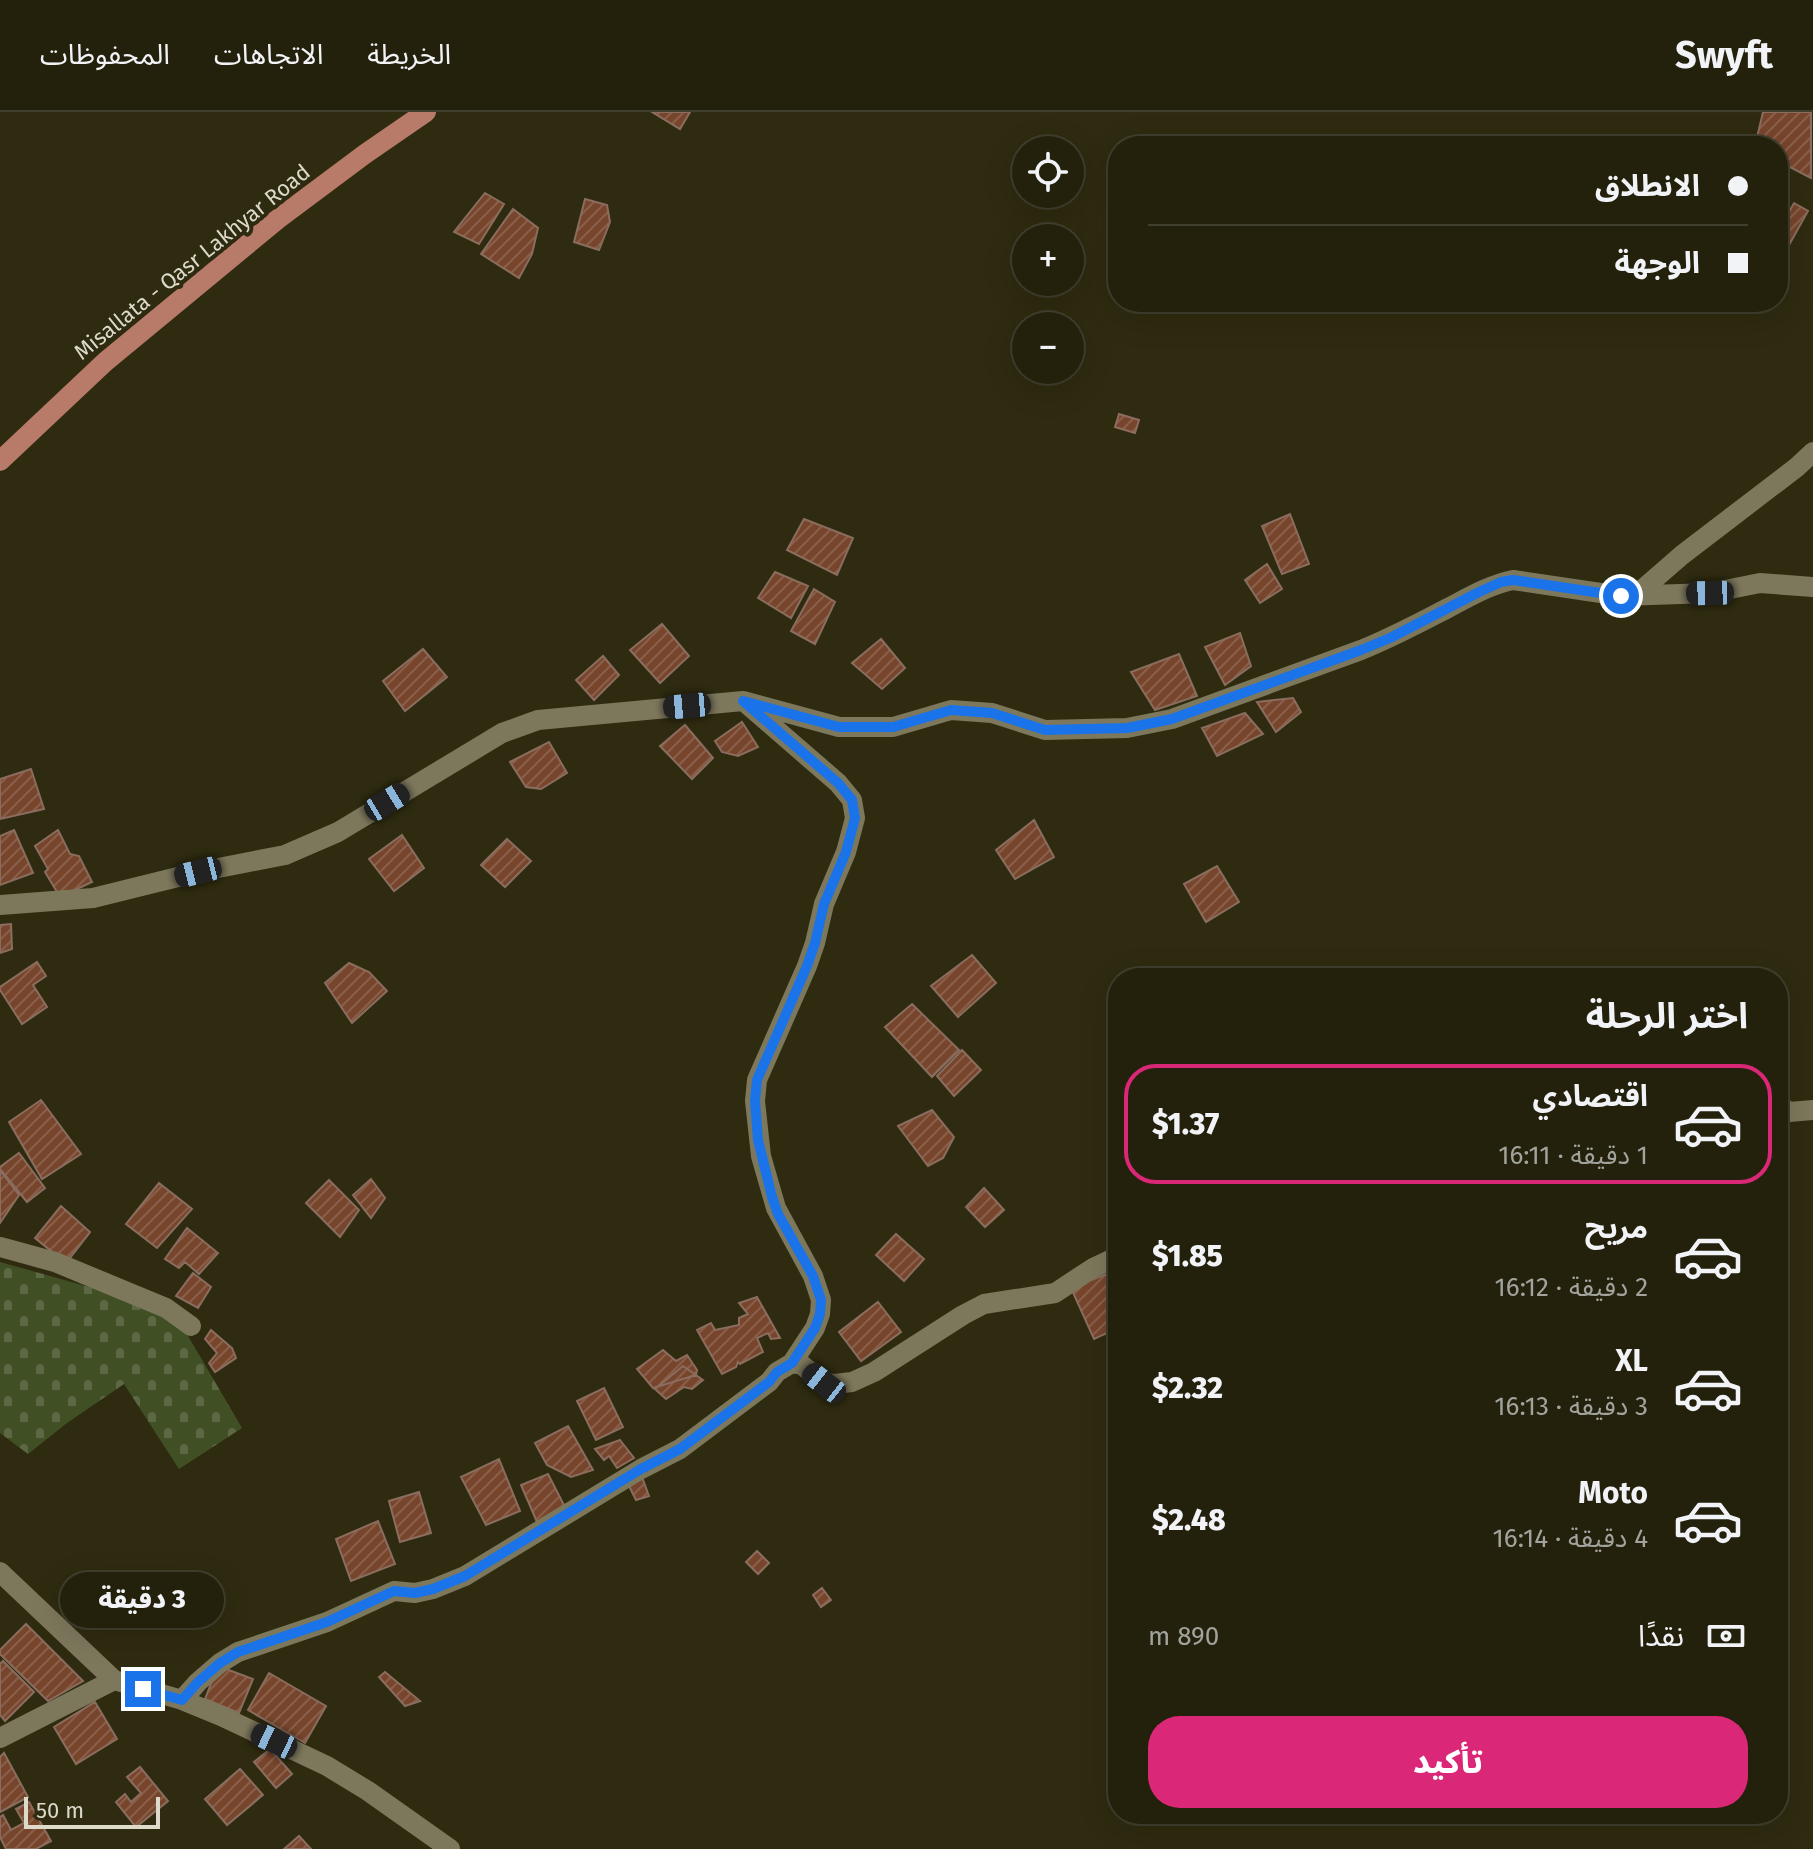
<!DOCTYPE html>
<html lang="ar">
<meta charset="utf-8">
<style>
:root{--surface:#23200c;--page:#2b2815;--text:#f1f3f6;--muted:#a3a39d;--line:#403e2d;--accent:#db2777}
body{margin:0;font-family:"Fira Sans","Noto Sans Arabic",sans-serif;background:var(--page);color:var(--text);direction:rtl;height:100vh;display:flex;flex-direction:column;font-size:30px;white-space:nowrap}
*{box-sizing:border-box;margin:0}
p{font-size:26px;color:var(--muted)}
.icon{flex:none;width:44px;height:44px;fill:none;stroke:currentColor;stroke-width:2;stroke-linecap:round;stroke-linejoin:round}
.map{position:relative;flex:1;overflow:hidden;direction:ltr}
.details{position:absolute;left:1108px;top:856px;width:680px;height:856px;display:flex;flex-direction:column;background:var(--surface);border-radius:32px;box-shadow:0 8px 32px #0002,0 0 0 2px var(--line);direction:rtl}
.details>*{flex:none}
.hud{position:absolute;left:1108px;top:24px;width:680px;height:176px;border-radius:32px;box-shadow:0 8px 32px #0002,0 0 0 2px var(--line);direction:rtl;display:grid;align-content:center;height:176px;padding:0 40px;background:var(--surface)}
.tools{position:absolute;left:1012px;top:24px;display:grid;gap:16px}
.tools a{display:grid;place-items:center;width:72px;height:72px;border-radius:50%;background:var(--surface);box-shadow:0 8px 32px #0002,0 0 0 2px var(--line);font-size:40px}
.scale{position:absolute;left:24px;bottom:20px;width:136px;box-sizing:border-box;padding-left:8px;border:4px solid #dddacb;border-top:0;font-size:22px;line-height:28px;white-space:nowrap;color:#dddacb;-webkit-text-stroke:6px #2f2b10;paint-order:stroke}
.end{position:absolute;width:36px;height:36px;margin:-18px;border:10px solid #1a73e8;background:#fff;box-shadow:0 0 0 4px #fff}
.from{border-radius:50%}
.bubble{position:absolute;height:56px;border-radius:28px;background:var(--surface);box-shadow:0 8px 32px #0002,0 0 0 2px var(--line);font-size:26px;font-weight:800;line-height:56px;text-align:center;direction:rtl}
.car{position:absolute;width:24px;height:48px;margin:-24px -12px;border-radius:10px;box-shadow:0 0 6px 2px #0007;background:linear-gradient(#222 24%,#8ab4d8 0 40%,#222 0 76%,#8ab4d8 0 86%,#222 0)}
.hud b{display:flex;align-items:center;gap:28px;height:76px;font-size:30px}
.hud b+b{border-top:2px solid var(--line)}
.hud i{width:20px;height:20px;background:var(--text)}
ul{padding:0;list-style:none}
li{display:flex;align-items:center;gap:24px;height:120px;margin:0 16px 12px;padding:0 24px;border:4px solid transparent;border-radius:32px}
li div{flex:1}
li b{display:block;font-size:30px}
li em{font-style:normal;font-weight:800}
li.current{border-color:var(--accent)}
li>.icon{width:72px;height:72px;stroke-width:1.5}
h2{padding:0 40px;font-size:36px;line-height:96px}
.pay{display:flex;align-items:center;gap:20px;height:88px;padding:0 40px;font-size:30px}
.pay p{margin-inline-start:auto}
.cta{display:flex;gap:16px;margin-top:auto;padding:16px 40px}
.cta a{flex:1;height:92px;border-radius:32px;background:var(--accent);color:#fff;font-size:32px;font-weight:800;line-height:92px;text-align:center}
header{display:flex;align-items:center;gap:48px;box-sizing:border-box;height:112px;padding:0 40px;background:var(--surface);border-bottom:2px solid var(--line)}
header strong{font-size:38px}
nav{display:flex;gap:44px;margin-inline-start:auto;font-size:28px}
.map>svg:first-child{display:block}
</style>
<header>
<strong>Swyft</strong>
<nav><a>الخريطة</a><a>الاتجاهات</a><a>المحفوظات</a></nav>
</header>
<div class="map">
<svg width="1813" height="1737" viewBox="0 0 1813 1737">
<defs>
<pattern id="cemetery-stones" width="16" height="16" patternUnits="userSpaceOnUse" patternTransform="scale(2)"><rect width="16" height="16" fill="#414f25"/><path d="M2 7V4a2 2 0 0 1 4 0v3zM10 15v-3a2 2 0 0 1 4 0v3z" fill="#5c6843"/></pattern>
<pattern id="building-hatch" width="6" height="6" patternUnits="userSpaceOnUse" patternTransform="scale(2)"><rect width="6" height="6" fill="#77452c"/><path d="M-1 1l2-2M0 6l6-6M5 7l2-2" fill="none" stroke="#8a5f49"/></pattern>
</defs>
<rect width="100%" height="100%" fill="#2f2b10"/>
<path fill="url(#cemetery-stones)" d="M0,1150L93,1176L181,1212L242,1316L179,1357L124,1272L67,1311L28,1342L0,1321Z"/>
<path fill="url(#building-hatch)" stroke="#8a6d5f" stroke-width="2" d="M652,0H690L680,17Z
M1763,0H1811V66L1778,49V34H1755Z
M485,81L504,92L479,132L454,120Z
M585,87L607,93L610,110L599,138L574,130Z
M1794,91L1808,99L1788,135L1778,130V120Z
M513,97L538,116L532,142L519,166L481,142Z
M1119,302L1139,308L1135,321L1115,315Z
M1290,402L1309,452L1282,462L1262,414Z
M804,407L853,426L837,463L787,438Z
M1267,452L1282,477L1260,491L1245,468Z
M775,460L808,474L791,506L758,486Z
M814,477L835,490L815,532L791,519Z
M662,512L689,544L660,571L630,538Z
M1240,521L1251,554L1225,573L1205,535Z
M881,527L905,556L882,577L852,551Z
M423,537L447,565L405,599L383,569Z
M1179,542L1197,584L1155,598L1131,560Z
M603,544L619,563L594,588L576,568Z
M1293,586L1301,600L1276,620L1257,590Z
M1245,601L1263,622L1217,644L1202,616Z
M742,610L758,635L738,644L722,640L715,629Z
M685,613L713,646L692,667L660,634Z
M549,630L567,661L541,677L526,675L510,650Z
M31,657L44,697L0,707V667Z
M1034,708L1054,745L1015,767L996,738Z
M14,718L33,761L0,773V724Z
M58,718L70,742L79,744L92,770L60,785L45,760L48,757L35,734Z
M402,723L424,756L394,779L369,747Z
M507,727L531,749L505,775L481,753Z
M1217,754L1239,790L1206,810L1184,772Z
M11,812L12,837L0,841V813Z
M972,843L996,871L958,905L931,874Z
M37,850L46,864L33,873L47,895L22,912L0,878V875Z
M349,851L369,860L387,879L352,911L325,871Z
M912,892L959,938L932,965L885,915Z
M962,938L981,958L954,984L937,964Z
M41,988L81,1042L42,1067L9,1010Z
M932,998L954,1025L943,1046L928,1054L898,1014Z
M19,1041L45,1076L27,1090L0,1057V1055Z
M0,1058L19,1083L0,1111Z
M371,1067L385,1086L371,1106L353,1083Z
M329,1068L359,1098L340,1125L306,1091Z
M159,1071L192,1097L157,1136L126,1112Z
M984,1076L1004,1098L985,1115L966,1095Z
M61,1094L90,1120L66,1151L35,1126Z
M187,1116L218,1141L199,1162L185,1150L179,1156L165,1147Z
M896,1122L924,1147L904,1169L876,1143Z
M193,1161L211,1175L198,1196L176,1184Z
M1109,1161L1118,1178V1216L1094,1227L1071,1176Z
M757,1185L780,1226L771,1227L768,1221L757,1226L763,1240L740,1252L738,1250L736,1255L722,1262L697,1218L711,1211L715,1218L739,1213V1206L748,1202L739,1191Z
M878,1190L901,1220L861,1249L839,1220Z
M211,1218L232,1236L236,1246L215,1260L209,1251L217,1241L205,1227Z
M663,1238L676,1249L687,1243L697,1258L696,1263L653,1276L637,1257Z
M683,1254L703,1268L692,1277L684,1275L666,1287L655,1277Z
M604,1276L623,1315L596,1328L577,1289Z
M568,1314L593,1358L571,1365L547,1353L535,1331Z
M620,1328L634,1346L617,1356L609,1344L604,1348L595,1337Z
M499,1347L520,1399L486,1413L461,1365Z
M548,1362L565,1395L537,1410L521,1373Z
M642,1365L649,1384L636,1388L628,1372Z
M419,1380L431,1421L400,1430L389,1389Z
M378,1409L395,1452L351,1469L336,1427Z
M757,1439L769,1451L758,1462L746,1450Z
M822,1476L831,1488L821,1495L813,1483Z
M26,1512L83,1569L48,1589L0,1542V1538Z
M3,1549L34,1580L5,1609L0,1603V1552Z
M218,1554L253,1567L239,1601L205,1587Z
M385,1560L420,1589L405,1594L379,1565Z
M269,1561L326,1594L305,1631L248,1598Z
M95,1590L117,1627L76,1652L54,1615Z
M270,1637L292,1662L276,1676L254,1650Z
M4,1641L28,1685L0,1700V1645Z
M140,1655L168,1689L136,1715L116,1690L125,1682L131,1690L141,1681L127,1665Z
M240,1657L263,1683L227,1713L205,1687Z
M29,1690L51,1729L36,1737H6L0,1725V1705L3,1703L11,1718L24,1711L16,1697Z
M299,1724L311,1737H284Z"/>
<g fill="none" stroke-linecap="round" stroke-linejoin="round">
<path stroke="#7d785c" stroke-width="20" d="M1636,483L1682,443L1797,355L1813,340
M748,593L838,671L852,688L855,706L846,740L824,792L815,831L807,854L757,968L755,989L761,1044L776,1096L813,1164L821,1188L820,1202L815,1216L792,1251
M0,793L93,786L198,760L285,743L338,720L502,621L538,608L743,589L839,615H893L951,598L992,601L1045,618L1127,616L1172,607L1361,538C1391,526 1419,511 1448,496C1469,485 1489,473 1513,468L1621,484L1710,481L1760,471L1813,475
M1778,992L1789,1000L1813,998
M0,1135L55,1150L166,1196L191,1214
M0,1460L114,1568L182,1588L221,1604L327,1654L368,1679L450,1737
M182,1588L198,1570L220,1551L238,1540L327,1510L394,1479L415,1481L433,1477L465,1464L641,1357L680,1337L769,1270L777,1260L792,1251L802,1253L824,1271L835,1272L852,1270L874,1260L963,1203L984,1192L1055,1181L1093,1156L1112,1147L1118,1142
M0,1626L114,1568"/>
<path stroke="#b87b6a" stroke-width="20" d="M0,349L105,250L278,107L365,42L426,0"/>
</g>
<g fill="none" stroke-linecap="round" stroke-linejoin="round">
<path stroke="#1a73e8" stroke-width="10" d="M143,1577L182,1588L198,1570L220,1551L238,1540L327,1510L394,1479L415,1481L433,1477L465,1464L641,1357L680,1337L769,1270L777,1260L792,1251L815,1216L820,1202L821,1188L813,1164L778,1102L772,1085L758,1028L755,989L757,968L807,854L815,831L824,792L846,740L855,706L852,688L838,671L743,589L839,615H893L951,598L992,601L1045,618L1127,616L1172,607L1361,538L1390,526L1479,480L1501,470L1513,468L1621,484"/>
</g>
<g text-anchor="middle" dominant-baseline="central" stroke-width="8" stroke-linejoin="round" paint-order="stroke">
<g font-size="22" fill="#dddacb" stroke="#2f2b10">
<text transform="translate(192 150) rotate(-39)">Misallata - Qasr Lakhyar Road</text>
</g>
</g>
</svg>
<div class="tools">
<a><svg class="icon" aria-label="locate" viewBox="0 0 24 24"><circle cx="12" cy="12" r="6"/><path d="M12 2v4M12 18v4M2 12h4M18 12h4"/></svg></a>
<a>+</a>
<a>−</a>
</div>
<div class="scale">50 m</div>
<i class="end from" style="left:1621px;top:484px"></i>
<i class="end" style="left:143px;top:1577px"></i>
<div class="bubble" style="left:60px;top:1460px;width:164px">3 دقيقة</div>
<i class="car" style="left:1710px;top:481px;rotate:269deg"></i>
<i class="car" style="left:687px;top:594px;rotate:265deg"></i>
<i class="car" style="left:387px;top:690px;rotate:59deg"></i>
<i class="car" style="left:198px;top:760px;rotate:256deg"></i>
<i class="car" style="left:824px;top:1271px;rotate:308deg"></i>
<i class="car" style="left:274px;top:1629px;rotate:295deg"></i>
<div class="hud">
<b><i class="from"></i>الانطلاق</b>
<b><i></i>الوجهة</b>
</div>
<section class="details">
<h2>اختر الرحلة</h2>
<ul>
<li class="current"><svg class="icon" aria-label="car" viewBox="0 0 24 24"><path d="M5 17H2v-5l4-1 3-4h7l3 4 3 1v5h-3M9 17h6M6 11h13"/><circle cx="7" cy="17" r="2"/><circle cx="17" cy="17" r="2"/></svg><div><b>اقتصادي</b><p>1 دقيقة · 16:11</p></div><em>$1.37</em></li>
<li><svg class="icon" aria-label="car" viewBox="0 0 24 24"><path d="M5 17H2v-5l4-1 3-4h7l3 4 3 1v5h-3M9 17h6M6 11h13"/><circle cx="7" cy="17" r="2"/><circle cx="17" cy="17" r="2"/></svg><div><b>مريح</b><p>2 دقيقة · 16:12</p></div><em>$1.85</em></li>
<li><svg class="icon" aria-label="car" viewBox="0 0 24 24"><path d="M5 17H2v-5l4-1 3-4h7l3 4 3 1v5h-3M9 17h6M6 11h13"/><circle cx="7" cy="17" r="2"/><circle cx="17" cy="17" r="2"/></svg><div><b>XL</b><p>3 دقيقة · 16:13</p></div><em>$2.32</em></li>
<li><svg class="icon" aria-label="car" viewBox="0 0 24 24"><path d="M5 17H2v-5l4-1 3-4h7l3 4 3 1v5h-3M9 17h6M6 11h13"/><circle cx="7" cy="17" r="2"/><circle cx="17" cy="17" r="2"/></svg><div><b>Moto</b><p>4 دقيقة · 16:14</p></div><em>$2.48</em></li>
</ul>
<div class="pay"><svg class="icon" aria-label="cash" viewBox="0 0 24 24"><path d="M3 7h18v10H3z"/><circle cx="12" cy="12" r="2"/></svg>نقدًا<p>890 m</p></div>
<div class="cta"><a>تأكيد</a></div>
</section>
</div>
